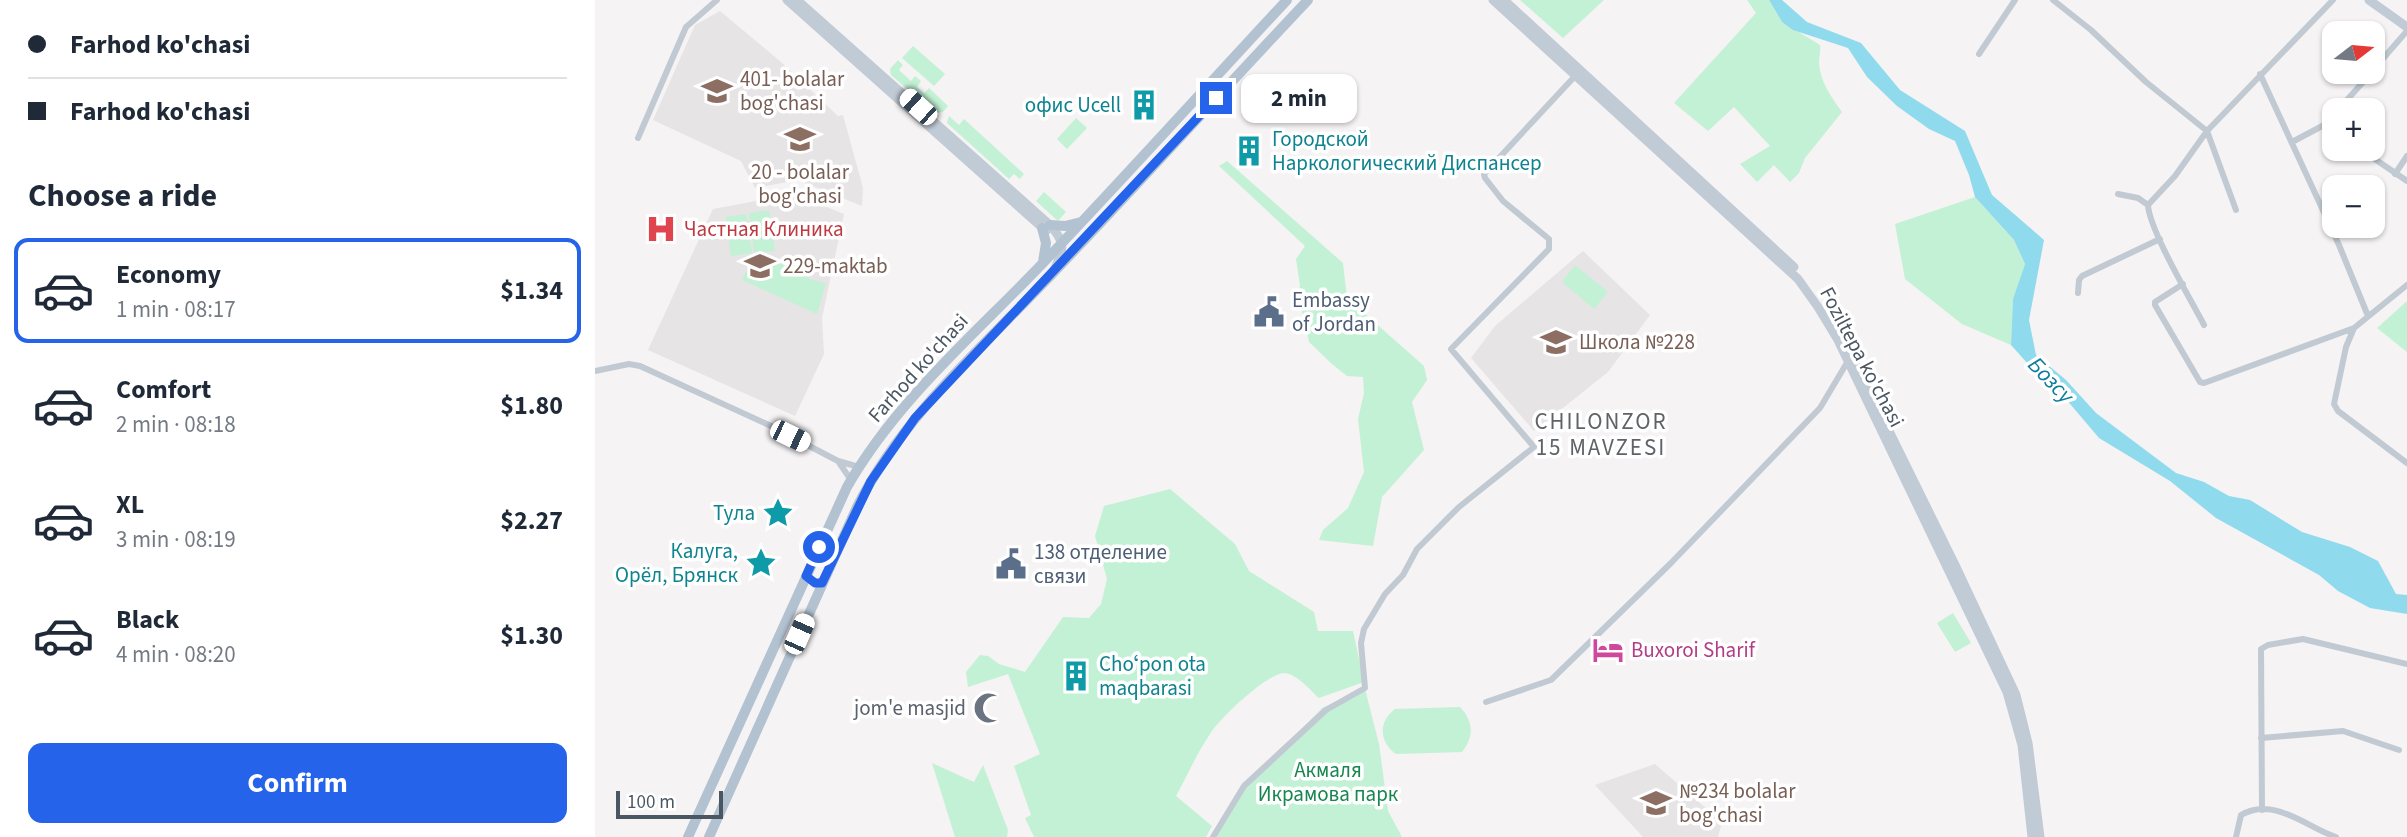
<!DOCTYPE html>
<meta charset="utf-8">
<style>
:root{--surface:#fff;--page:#f2f2f3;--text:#1f2937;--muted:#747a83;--line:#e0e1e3;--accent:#2563eb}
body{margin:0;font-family:"Source Sans 3",sans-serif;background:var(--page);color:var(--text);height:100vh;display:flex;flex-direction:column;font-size:26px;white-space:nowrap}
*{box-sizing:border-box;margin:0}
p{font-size:23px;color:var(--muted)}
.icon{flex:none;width:38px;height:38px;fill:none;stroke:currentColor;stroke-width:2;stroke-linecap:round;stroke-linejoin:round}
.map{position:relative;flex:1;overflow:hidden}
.sheet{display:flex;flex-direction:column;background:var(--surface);width:595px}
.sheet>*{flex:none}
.guide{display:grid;align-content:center;height:154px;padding:0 28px;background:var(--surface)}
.needle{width:46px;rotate:74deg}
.controls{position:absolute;left:1727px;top:21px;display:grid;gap:14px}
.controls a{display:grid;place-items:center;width:63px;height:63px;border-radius:14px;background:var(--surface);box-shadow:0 2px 5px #0004;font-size:35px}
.scale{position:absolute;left:21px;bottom:18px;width:107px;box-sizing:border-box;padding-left:7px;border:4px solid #4a5661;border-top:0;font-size:19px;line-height:24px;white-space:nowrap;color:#4a5661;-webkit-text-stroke:5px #fff;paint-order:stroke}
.end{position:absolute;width:32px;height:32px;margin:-16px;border:9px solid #2563eb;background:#fff;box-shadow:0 0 0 4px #fff}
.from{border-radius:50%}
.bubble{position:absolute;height:49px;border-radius:14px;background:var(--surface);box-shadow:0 2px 5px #0004;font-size:23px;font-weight:700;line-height:49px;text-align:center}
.car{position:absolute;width:21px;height:42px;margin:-21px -10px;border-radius:9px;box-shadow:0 0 5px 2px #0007;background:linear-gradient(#fff 24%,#345 0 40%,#fff 0 76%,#345 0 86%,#fff 0)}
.guide b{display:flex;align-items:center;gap:24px;height:66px;font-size:26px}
.guide b+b{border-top:2px solid var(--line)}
.guide i{width:18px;height:18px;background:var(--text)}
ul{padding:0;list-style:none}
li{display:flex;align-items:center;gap:21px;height:105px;margin:0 14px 10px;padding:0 14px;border:4px solid transparent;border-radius:14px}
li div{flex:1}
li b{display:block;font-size:26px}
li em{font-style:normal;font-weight:700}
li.active{border-color:var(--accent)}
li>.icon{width:63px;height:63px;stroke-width:1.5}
h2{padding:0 28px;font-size:32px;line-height:84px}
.action{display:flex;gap:14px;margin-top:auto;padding:14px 28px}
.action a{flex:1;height:80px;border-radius:14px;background:var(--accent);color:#fff;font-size:28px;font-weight:700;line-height:80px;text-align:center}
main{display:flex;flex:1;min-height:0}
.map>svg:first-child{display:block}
</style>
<main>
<section class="sheet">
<div class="guide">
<b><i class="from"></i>Farhod ko'chasi</b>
<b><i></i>Farhod ko'chasi</b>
</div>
<h2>Choose a ride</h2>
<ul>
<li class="active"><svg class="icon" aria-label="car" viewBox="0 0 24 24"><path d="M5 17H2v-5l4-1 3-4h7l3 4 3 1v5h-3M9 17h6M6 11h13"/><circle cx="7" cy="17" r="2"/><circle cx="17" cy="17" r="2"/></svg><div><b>Economy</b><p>1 min · 08:17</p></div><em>$1.34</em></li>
<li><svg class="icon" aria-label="car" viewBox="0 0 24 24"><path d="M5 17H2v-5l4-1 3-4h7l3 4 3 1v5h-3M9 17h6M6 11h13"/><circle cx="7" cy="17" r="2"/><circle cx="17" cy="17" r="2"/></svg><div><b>Comfort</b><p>2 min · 08:18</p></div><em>$1.80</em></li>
<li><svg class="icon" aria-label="car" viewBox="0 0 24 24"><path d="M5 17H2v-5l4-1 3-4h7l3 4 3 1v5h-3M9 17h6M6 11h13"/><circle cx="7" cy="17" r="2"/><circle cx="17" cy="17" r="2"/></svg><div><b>XL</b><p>3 min · 08:19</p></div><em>$2.27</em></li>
<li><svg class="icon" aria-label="car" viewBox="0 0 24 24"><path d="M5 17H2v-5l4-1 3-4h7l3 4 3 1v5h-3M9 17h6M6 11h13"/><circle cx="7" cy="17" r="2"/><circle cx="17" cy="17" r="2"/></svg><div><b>Black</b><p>4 min · 08:20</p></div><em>$1.30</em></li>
</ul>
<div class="action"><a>Confirm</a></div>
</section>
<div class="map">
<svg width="1812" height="837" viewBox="0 0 1812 837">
<rect width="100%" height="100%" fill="#f5f3f3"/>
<path fill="#e6e4e5" d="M125,11L186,62L243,116L248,115L268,188L267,206L203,180L160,188L146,161L58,120L100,25Z
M199,194L249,214L227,318L229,354L200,416L53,350L118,209Z
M988,251L1055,315L1013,372L939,431L876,358L900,326Z
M1060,764L1127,822L1123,837H1048L1000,785Z"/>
<path fill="#c3f1d5" d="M925,0H1009L968,38Z
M1152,0H1174L1187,22L1225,45C1226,51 1224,57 1224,63C1225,82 1237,98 1247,112L1210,158L1204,173L1195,182L1179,165L1162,182L1145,164L1175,146L1139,107L1113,131L1079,103L1161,13Z
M318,46L350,74L339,86L307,58Z
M303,60L308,65L304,70L316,81L320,76L326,81L322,87L329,93L334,88L353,106L348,112L340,113L296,75L295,69Z
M354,116L364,125L369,119L429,174L425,179L419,174L414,179L352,123Z
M481,118L492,128L472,149L462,139Z
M632,161L748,263L752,298L829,366L832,380L817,402L829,450L787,497L778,546L724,540L728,530L753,508L769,472L763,419L769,393L768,377L752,376L737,364L714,342L703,294L705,286L701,259L710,246L624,166Z
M449,192L471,212L463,221L441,201Z
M1380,197L1419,240L1430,264L1418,300L1416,345L1367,324L1310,279L1300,224Z
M174,210L180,251L159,253L154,213Z
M151,214L157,253L136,256L131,217Z
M216,258L214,279L231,283L222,314L147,280L151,271Z
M980,265L1013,292L999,309L967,282Z
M1812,301V352L1782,328Z
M575,489L640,544L654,571L719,612L723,631H758L769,682L724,698C715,690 703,675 690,673C673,672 624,719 615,734C602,753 592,776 581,796L617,826L611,837H439L430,818L436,815L419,766L445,754L413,674L373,687L371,672L385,655L393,656L404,664L430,672L468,617L494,618L506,604L512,579L500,536L509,506Z
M1358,613L1376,643L1360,652L1342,623Z
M770,689L784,744L793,811L807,837H621L648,789L727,708Z
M865,707C879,722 879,737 867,752L801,754C784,742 783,722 800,709Z
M337,763L379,782L388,765L413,830L412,837H360Z"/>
<path fill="#90daee" d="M1174,0H1187L1212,22L1266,43L1305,90L1370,131L1397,195L1449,240L1434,320L1441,355L1471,380L1501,413L1581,473L1609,482L1634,496L1655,500L1707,532L1755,547L1783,561L1801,594L1812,595V614L1775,608L1743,591L1724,575L1621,518L1575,481L1504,438L1465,392L1433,364L1416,345L1418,299L1430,264L1419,240L1380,197L1374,175L1360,141L1334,129L1302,106L1272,77L1253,48L1198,30L1187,22Z"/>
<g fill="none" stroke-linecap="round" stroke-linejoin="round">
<path stroke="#c1cad2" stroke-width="6" d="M1458,0L1496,30L1551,82L1612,131L1641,210
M1384,54L1420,0
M1778,70L1812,31
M1665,74L1744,245L1773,316
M1743,110L1777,72
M1731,124L1740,114
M43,138L91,27L122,0
M1697,142L1731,124L1740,131
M1765,149L1812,181
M1800,174L1812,156
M1523,194L1543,198L1553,205
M1588,284L1560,302V305L1605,382L1609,383L1759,328
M1812,285L1759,328L1751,347L1739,404L1743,411L1812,463
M1483,293L1484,280L1487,276L1565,239
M1609,325C1596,300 1554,229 1553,205L1580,176L1612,131L1738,0
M0,371L34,364L45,366L176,426L243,461L264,467
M243,461L256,480
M891,702L956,680L1076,563L1225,408L1253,361
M1666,738L1748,731L1804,750
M1667,810L1666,649L1673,645L1708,639L1812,664
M618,837L649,786L731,710L770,688L766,643L769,629L790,594L808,575L822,549L864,507L939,447L856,349L954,249V239L908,201L890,178L889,174L981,75
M1641,837L1646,815C1679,796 1711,827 1741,837"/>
<path stroke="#c1cbd6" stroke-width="9" d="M192,0L451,231
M202,0L455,225C472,244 468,249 459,271
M898,0L1203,279L1223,307L1243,340L1412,692L1427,745L1437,837
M909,0L1199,267
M1774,0L1812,27
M1259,360L1361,567L1421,695L1433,743L1445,837"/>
<path stroke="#b3c2d1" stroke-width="10" d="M455,225L470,226L486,222
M447,228L451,243L448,262
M93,837L252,487C301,401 379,335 447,264C530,177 610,88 692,0
M114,837L262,507C308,415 389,346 459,272C545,182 628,90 713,0"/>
</g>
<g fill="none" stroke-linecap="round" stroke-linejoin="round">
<path stroke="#2563eb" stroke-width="9" d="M224,547L211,576L220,583H227L276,481L320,418L621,98"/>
</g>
<defs>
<g id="school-bare" transform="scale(2.415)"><path d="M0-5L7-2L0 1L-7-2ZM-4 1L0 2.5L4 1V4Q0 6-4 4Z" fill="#8d6e63" stroke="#fff" stroke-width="2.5" paint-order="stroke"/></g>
<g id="building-bare" transform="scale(2.415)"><path d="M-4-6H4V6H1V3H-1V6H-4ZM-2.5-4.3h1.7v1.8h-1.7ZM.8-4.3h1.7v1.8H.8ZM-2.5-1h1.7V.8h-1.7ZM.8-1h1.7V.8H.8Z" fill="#0f9aa8" stroke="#fff" stroke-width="2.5" paint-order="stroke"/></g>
<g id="hospital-bare" transform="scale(2.415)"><path d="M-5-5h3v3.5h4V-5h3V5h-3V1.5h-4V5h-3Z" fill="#e0444e" stroke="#fff" stroke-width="2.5" paint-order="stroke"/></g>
<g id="civic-bare" transform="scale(2.415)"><path d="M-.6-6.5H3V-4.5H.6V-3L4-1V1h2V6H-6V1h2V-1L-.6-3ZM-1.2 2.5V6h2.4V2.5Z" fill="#5c6f8a" stroke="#fff" stroke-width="2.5" paint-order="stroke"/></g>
<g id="sight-bare" transform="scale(2.415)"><path d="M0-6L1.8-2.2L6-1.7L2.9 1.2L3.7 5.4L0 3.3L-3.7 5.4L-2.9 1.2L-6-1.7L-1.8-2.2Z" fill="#0f9aa8" stroke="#fff" stroke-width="2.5" paint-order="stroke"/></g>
<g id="hotel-bare" transform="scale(2.415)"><path d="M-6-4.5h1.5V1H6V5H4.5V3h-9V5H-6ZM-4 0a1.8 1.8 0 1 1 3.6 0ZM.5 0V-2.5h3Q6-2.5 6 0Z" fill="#d1479c" stroke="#fff" stroke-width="2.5" paint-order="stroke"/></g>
<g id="mosque-bare" transform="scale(2.415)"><path d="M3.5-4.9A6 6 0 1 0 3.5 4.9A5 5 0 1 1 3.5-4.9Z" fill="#6b7280" stroke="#fff" stroke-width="2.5" paint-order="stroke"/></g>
</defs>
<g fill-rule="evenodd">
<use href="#school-bare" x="122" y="91"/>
<use href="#building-bare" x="549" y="105"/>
<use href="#school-bare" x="205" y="139"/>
<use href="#building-bare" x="654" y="151"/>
<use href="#hospital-bare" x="66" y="229"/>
<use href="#school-bare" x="165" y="266"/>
<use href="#civic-bare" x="674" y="312"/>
<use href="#school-bare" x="961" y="342"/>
<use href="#sight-bare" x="183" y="513"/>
<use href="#sight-bare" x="166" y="563"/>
<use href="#civic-bare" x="416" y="564"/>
<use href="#hotel-bare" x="1013" y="650"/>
<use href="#building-bare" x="481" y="676"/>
<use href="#mosque-bare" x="394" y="708"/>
<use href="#school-bare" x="1061" y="803"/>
</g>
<g text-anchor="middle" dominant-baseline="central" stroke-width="7" stroke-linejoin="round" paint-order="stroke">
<g font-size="21" fill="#785e54" stroke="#fff" text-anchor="start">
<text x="145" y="79">401- bolalar<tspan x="145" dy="24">bog'chasi</tspan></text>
<text x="205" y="172" text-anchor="middle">20 - bolalar<tspan x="205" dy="24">bog'chasi</tspan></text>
<text x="188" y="266">229-maktab</text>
<text x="984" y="342">Школа №228</text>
<text x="1084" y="791">№234 bolalar<tspan x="1084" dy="24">bog'chasi</tspan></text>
</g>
<g font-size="21" fill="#0d838f" stroke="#fff" text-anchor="end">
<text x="526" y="105">офис Ucell</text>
<text x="677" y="139" text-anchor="start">Городской<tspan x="677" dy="24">Наркологический Диспансер</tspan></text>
<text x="160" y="513">Тула</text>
<text x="143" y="551">Калуга,<tspan x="143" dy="24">Орёл, Брянск</tspan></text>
<text x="504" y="664" text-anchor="start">Choʻpon ota<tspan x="504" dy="24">maqbarasi</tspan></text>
</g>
<g font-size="21" fill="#be3a42" stroke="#fff" text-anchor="start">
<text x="89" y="229">Частная Клиника</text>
</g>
<g font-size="21" fill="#4e5e75" stroke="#fff" text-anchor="start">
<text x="697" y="300">Embassy<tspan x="697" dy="24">of Jordan</tspan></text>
<text x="439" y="552">138 отделение<tspan x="439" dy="24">связи</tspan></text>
</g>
<g font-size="21" fill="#4a5661" stroke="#fff">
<text transform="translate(1267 357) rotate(62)">Foziltepa ko'chasi</text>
<text transform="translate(323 368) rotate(-48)">Farhod ko'chasi</text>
</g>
<g font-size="21" fill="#b23c85" stroke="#fff" text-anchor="start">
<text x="1036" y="650">Buxoroi Sharif</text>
</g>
<g font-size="21" fill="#5b616d" stroke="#fff" text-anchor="end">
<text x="371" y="708">jom'e masjid</text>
</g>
<g font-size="21" fill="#17864f" stroke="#fff">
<text x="733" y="770">Акмаля<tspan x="733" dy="24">Икрамова парк</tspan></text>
</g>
<g font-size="23" font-style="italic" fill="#0c7c9b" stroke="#fff">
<text transform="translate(1456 380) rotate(46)">Бозсу</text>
</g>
<g font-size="23" letter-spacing="2" fill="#5f6368" stroke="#fff">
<text x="1006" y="421">CHILONZOR<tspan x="1006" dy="26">15 MAVZESI</tspan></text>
</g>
</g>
</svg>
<div class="controls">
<a><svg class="needle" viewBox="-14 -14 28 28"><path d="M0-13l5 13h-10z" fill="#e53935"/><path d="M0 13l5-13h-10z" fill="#747a83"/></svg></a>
<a>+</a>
<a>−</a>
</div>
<div class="scale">100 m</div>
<i class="end from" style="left:224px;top:547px"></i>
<i class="end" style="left:621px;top:98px"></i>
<div class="bubble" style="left:646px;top:74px;width:116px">2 min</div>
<i class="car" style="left:323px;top:107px;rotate:312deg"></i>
<i class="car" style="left:195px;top:436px;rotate:116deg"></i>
<i class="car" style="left:204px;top:634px;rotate:24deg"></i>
</div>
</main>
